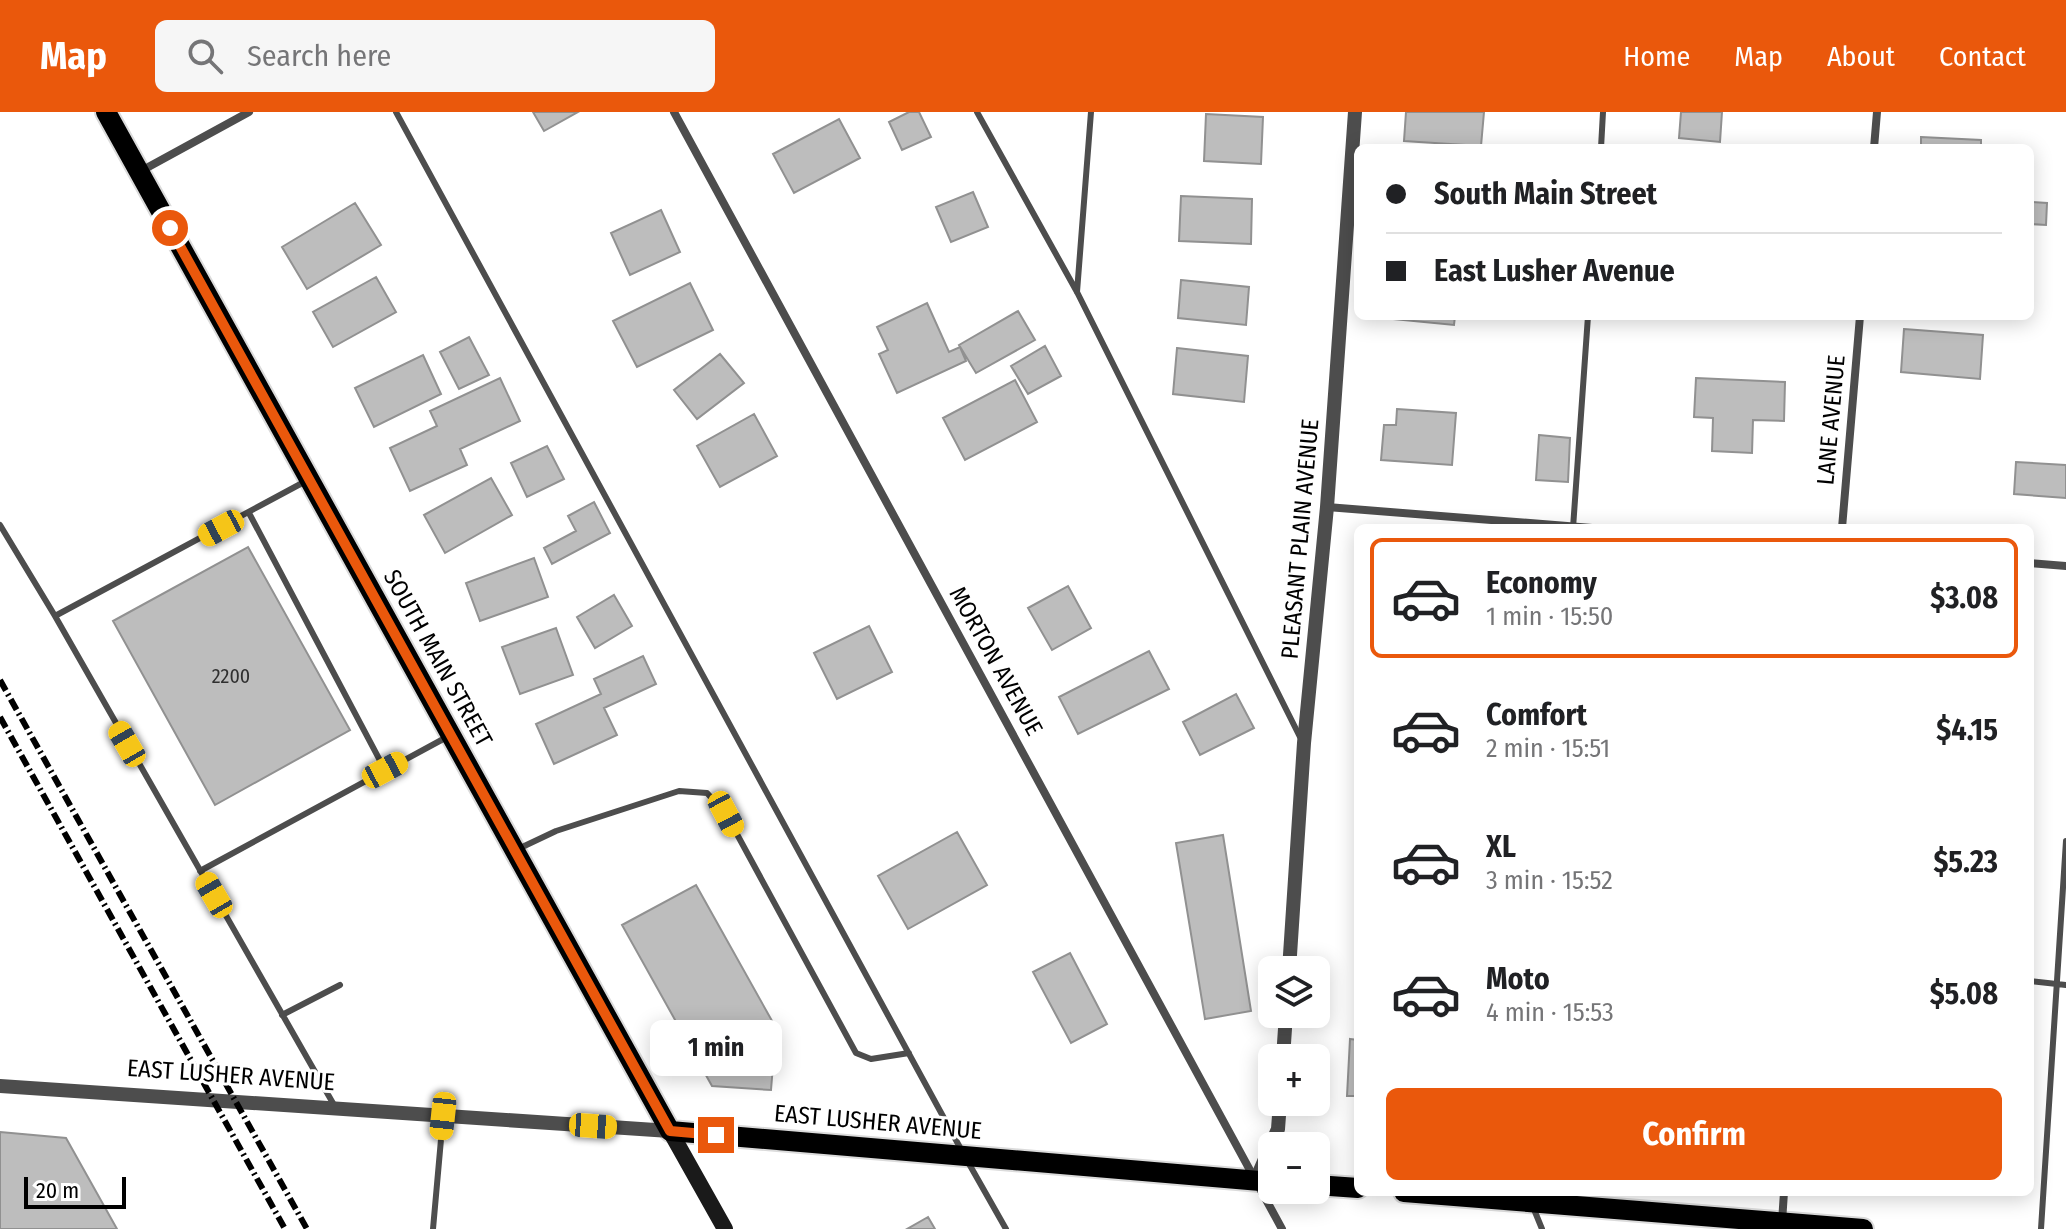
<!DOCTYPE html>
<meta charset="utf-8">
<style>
:root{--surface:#fff;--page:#f6f6f6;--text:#202124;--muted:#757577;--line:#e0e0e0;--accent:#ea580c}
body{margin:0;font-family:"Fira Sans Condensed",sans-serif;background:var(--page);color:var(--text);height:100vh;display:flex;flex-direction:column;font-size:30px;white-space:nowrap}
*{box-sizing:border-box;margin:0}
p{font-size:26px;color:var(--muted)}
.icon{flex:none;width:44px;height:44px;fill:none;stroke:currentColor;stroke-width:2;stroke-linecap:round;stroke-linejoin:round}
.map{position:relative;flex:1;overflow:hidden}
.details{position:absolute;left:1354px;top:412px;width:680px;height:672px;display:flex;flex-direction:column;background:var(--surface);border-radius:12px;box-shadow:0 4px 20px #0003}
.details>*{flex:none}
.hud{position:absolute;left:1354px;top:32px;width:680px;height:176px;border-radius:12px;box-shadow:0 4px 20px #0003;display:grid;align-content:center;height:176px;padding:0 32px;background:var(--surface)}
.buttons{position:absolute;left:1258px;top:844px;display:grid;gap:16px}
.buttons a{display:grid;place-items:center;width:72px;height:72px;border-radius:12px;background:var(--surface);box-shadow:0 4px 20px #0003;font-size:40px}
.scale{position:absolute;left:24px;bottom:20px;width:102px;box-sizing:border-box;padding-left:8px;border:4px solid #000;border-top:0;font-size:22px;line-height:28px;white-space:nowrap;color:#000;-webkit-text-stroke:6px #fff;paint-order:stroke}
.end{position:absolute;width:36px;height:36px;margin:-18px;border:10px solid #ea580c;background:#fff;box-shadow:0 0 0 4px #fff}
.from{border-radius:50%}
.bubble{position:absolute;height:56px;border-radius:12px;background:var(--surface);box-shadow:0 4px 20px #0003;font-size:26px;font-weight:700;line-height:56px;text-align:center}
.car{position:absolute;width:24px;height:48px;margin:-24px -12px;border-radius:10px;box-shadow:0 0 6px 2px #0007;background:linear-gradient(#f5c518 24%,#345 0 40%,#f5c518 0 76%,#345 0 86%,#f5c518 0)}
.hud b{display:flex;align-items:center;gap:28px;height:76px;font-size:30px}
.hud b+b{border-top:2px solid var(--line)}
.hud i{width:20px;height:20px;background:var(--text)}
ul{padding:14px 0 0;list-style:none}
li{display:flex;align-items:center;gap:24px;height:120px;margin:0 16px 12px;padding:0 16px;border:4px solid transparent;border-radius:12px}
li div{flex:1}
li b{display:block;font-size:30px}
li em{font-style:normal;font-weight:700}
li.active{border-color:var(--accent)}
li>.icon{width:72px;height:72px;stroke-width:1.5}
.primary-button{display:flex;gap:16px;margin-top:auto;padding:16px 32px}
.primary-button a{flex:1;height:92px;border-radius:12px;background:var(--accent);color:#fff;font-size:32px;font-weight:700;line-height:92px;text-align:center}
header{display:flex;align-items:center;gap:48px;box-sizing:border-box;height:112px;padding:0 40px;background:var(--accent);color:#fff}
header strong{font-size:38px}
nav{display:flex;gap:44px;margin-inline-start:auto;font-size:28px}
.search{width:560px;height:72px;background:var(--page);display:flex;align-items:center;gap:20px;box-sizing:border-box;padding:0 28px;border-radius:12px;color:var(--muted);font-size:30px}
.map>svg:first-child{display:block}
</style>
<header>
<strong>Map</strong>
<div class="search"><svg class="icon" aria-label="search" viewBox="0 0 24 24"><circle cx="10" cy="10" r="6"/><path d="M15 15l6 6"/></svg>Search here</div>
<nav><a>Home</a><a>Map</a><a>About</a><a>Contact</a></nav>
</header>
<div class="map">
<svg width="2066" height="1117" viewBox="0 0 2066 1117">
<rect width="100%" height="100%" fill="#fff"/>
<path fill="#bdbdbd" stroke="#919191" stroke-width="2" d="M533,0H578L544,19Z
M909,0H919L931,25L902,38L889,10Z
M1406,0H1484L1481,34L1404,29Z
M1681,0H1722L1720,30L1679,26Z
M1206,2L1263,5L1261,52L1204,49Z
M839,7L860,46L794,81L773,42Z
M1921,25L1981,28V36H1921Z
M973,80L988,115L951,130L936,95Z
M1181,84L1252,87L1251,132L1179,129Z
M2030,90L2047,91L2046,113L2030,112Z
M355,91L381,133L307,177L282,135Z
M661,98L680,140L630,163L611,121Z
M376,165L396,200L333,235L313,200Z
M1181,168L1249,175L1246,213L1178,206Z
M690,171L713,218L637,255L613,209Z
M927,191L949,240L960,235L966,249L897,281L879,242L888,238L877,215Z
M1018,199L1035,228L976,261L959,233Z
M1394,204H1455L1454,213L1394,207Z
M1904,217L1983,223L1980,267L1901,260Z
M469,225L489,263L459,277L440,240Z
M1045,234L1061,264L1028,282L1011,254Z
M1177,236L1248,244L1244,290L1173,282Z
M720,242L744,271L697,307L674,278Z
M423,243L441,282L374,315L355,276Z
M500,266L520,309L460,337L467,353L410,379L390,336L437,314L430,299Z
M1696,266L1785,270L1784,309L1753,308L1752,341L1712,339L1713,306L1694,305Z
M1015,268L1037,310L965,348L943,306Z
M1397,297L1456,301L1452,353L1381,348L1384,313H1396Z
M754,302L777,344L720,375L697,334Z
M1539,323L1570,326L1568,370L1536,368Z
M547,334L564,367L527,385L511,351Z
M2016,350L2066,353V386L2014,382Z
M491,366L512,403L445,441L424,403Z
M594,390L610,421L552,452L544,436L576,419L568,404Z
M248,435L350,618L215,693L113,509Z
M534,446L548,485L480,509L466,471Z
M1068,474L1091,516L1052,538L1028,496Z
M614,483L632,514L595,536L577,505Z
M869,514L892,560L837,587L814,541Z
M556,516L573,563L520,582L502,535Z
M1149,539L1169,577L1078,622L1059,585Z
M643,544L656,572L604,596L617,623L554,652L536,612L601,582L594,567Z
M1236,582L1254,616L1200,643L1183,610Z
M957,720L987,773L908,817L878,764Z
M1223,723L1251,899L1205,907L1176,731Z
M696,773L776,916L771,978L712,974L622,813Z
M1070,841L1107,912L1071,931L1033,860Z
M1350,927L1358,928V984H1347Z
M0,1020L66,1026L117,1117H0Z
M928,1105L935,1117H907Z"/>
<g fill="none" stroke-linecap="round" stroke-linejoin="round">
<g stroke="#dbdbdb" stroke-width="24">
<path id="primary" d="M106,0L670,1019L1272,1070
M1316,1073L1358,1076
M1404,1080L1863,1117"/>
</g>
<path stroke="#4d4d4d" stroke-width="6" d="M396,0L963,1041
M977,0L1077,180L1300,625
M1601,36L1603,0
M1077,180L1091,0
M249,401L385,658
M0,413L55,504L334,993
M1573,416L1588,204
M55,504L306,369
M518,737L556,719L679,679L707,681L726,702L856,941L871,947L909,941
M200,759L447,625
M2030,869L2066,873
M282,903L340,873
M968,1050L1006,1117
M1531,1080V1090L1542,1117
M433,1117L443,1005
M2041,1117L2066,729"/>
<path stroke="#4d4d4d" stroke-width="8" d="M674,0L1282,1117
M1874,36L1877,0
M141,59L249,0
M1327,395L1592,416
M1842,416L1860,204
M2030,451L2066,454
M1782,1110L1784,1080"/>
<path stroke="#4d4d4d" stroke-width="14" d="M1289,858L1304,631L1327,395L1355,0
M1283,946L1286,902
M0,974L670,1019
M1256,1068L1278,1017L1280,990"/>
<path stroke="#1a1a1a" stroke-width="16" d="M670,1019L725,1117"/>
<use href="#primary" stroke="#000" stroke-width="20"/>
<path stroke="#000" stroke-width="6" stroke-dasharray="12 4 2 4" stroke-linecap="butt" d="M0,568L307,1117
M0,605L285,1117"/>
</g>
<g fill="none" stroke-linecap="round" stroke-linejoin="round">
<path stroke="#ea580c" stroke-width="10" d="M170,116L670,1019L716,1023"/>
</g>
<g text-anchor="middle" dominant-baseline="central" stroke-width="6" stroke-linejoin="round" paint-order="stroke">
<g font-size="20" fill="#2f2f2f">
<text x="231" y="564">2200</text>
</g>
<g font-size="24" fill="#000" stroke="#fff">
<text transform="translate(1831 308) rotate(-85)">LANE AVENUE</text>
<text transform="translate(1300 427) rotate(-85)">PLEASANT PLAIN AVENUE</text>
<text transform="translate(438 546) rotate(61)">SOUTH MAIN STREET</text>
<text transform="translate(996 549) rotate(61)">MORTON AVENUE</text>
<text transform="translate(231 963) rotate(4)">EAST LUSHER AVENUE</text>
<text transform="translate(878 1010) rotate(5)">EAST LUSHER AVENUE</text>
</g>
</g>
</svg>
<div class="buttons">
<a><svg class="icon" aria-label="layers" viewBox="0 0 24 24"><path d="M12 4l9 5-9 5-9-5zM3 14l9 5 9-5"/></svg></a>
<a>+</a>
<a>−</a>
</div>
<div class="scale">20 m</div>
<i class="end from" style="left:170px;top:116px"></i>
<i class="end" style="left:716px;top:1023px"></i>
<div class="bubble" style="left:650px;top:908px;width:132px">1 min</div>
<i class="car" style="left:221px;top:416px;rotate:242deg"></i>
<i class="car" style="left:127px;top:632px;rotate:330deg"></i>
<i class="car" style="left:385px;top:658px;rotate:62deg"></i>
<i class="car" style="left:726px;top:702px;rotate:152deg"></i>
<i class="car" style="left:214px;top:783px;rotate:330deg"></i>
<i class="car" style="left:443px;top:1004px;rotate:186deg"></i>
<i class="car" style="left:593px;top:1014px;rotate:94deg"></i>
<div class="hud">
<b><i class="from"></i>South Main Street</b>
<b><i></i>East Lusher Avenue</b>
</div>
<section class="details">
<ul>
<li class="active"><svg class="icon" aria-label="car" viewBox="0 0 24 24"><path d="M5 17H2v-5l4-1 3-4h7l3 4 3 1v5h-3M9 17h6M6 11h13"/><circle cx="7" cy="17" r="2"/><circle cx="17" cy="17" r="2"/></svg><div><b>Economy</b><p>1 min · 15:50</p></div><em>$3.08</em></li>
<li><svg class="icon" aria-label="car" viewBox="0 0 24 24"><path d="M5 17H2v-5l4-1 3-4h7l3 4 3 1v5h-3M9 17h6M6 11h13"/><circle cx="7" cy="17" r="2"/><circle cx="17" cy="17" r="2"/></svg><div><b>Comfort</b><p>2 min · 15:51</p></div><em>$4.15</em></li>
<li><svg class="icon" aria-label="car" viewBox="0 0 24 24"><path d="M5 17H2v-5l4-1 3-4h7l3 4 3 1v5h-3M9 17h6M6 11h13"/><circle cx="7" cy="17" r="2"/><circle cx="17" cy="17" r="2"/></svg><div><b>XL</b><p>3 min · 15:52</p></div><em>$5.23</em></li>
<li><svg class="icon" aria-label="car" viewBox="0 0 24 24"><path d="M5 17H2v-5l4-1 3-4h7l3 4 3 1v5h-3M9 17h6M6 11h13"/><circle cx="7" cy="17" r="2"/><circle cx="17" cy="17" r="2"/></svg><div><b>Moto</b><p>4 min · 15:53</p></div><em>$5.08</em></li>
</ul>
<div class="primary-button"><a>Confirm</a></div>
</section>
</div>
